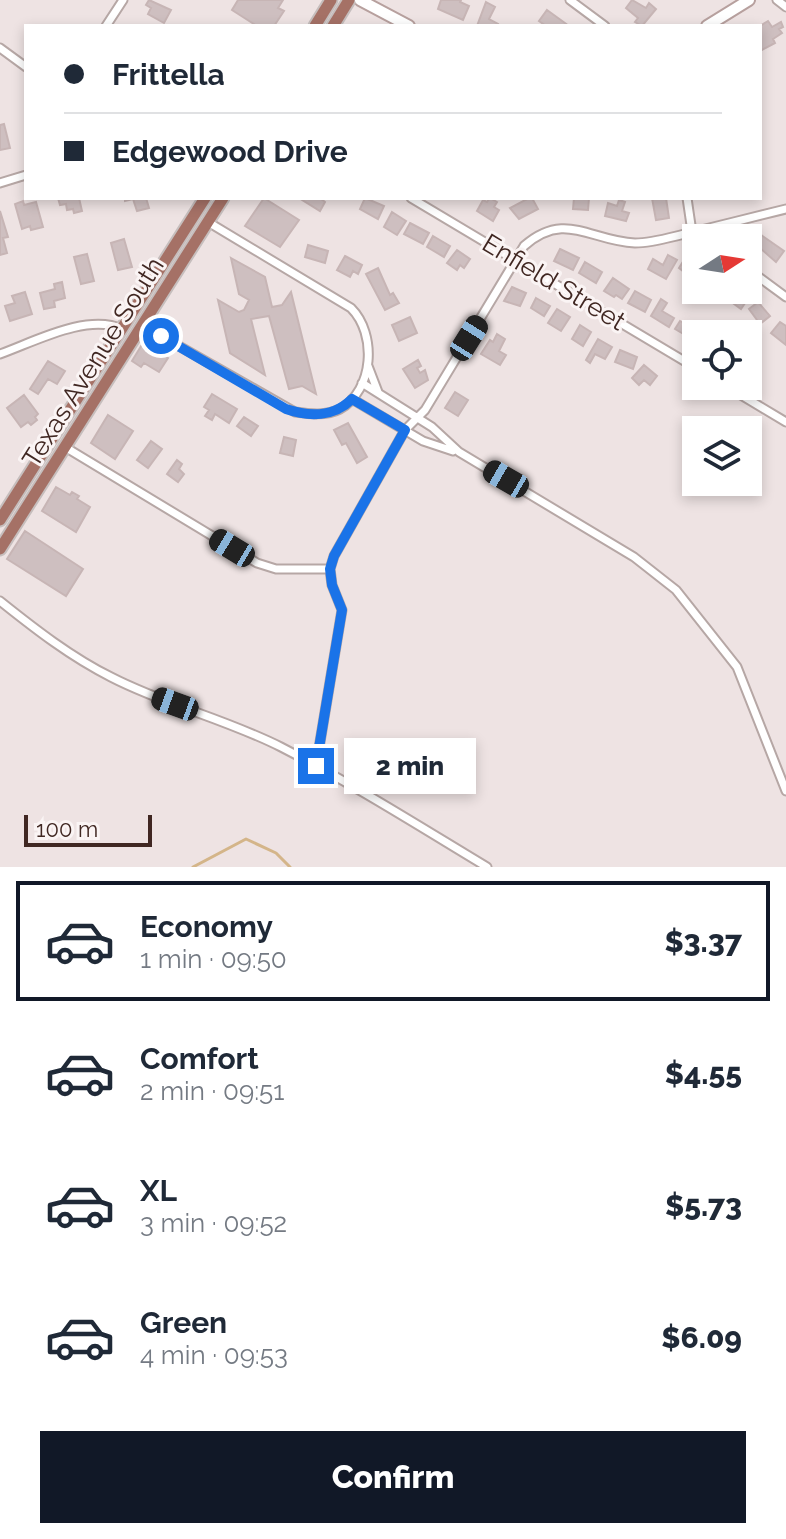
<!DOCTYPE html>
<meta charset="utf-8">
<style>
:root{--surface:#fff;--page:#f6f6f7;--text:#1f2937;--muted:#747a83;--line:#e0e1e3;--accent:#111827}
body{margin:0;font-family:Raleway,sans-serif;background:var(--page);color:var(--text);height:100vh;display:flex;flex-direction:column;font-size:30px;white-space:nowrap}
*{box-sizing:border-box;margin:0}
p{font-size:26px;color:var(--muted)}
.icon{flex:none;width:44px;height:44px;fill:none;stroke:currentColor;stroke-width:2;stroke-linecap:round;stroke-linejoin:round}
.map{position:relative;height:867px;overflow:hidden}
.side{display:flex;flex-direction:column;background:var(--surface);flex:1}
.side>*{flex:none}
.hud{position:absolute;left:24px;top:24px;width:738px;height:176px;border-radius:0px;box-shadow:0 4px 12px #0003;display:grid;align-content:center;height:176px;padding:0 40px;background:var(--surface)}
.needle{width:52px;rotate:78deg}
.buttons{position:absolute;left:682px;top:224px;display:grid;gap:16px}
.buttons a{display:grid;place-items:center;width:80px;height:80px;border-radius:0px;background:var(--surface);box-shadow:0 4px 12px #0003;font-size:40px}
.scale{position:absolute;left:24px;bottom:20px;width:128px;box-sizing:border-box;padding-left:8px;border:4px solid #402722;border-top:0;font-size:22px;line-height:28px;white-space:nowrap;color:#402722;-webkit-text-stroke:6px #faf4f4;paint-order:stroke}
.end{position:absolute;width:36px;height:36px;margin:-18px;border:10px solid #1a73e8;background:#fff;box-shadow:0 0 0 4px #fff}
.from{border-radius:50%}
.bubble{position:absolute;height:56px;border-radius:0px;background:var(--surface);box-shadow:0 4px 12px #0003;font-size:26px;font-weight:800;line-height:56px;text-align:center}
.car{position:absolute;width:24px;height:48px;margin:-24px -12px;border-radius:10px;box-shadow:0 0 6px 2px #0007;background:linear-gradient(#222 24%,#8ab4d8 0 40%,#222 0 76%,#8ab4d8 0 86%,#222 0)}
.hud b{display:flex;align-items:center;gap:28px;height:76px;font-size:30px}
.hud b+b{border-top:2px solid var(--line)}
.hud i{width:20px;height:20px;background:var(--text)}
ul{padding:14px 0 0;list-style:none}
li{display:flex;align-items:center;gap:24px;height:120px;margin:0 16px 12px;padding:0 24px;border:4px solid transparent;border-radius:0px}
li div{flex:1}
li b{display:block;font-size:30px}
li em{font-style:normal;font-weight:800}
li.on{border-color:var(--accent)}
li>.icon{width:72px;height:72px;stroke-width:1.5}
.primary-button{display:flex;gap:16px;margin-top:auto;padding:16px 40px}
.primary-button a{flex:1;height:92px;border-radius:0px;background:var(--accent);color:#fff;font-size:32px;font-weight:800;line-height:92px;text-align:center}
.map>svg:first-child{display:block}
</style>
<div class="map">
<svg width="786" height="867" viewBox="0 0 786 867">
<rect width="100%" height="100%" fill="#eee3e3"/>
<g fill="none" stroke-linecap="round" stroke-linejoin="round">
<path stroke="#d4b589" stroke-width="3" d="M193,867L246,839L276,853L290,867"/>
</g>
<path fill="#cebfc0" stroke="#c7b5b5" stroke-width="2" d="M149,0L171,10L164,23L148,14L151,8L146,5Z
M238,0H283L278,8L284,11L274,26H257L232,10Z
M441,0H461L460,2L469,6L463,20L438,9Z
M632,0L646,8L649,3L656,9L642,26L635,22L638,18L626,8Z
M486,2L495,7L489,19L498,24L497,26H477Z
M547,10L569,26H546L539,21Z
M768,21L772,27L781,22L783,27L779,29L782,33L773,39L775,43L760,51V26Z
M4,124L10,148L0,150V125Z
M58,198H79L82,211L74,213L73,209L67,210L66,204L60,205Z
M125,198H146L149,208L137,211L133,199L125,201Z
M264,198L299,220L280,247L245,226Z
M299,198H320L325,202L320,211Z
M365,198L384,206L378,219L360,209Z
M490,198L497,202L494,207L499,210L493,221L477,211L483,200L487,202Z
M529,198H532L538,209L519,219L510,208Z
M574,198H589L588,210L573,209Z
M649,198H666L669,218L656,220L652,198Z
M619,200L625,202L622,211L629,213L626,221L605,216L608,203L617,206Z
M23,201L24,205L36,202L43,227L31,230L30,226L22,229L15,204Z
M0,211L8,237L3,238L7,253L0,255Z
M392,212L406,221L397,235L384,227Z
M410,223L429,233L423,244L404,234Z
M754,230L784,251L776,262L760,248L761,246L749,237Z
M433,236L450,246L444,257L427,247Z
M124,239L132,267L118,270L111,243Z
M308,245L328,251L325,263L305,257Z
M560,249L579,258L573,270L554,261Z
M457,250L470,259L464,268L460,265L457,270L447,263Z
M689,252L696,257V273L691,270L688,275L679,268Z
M87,254L94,281L81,284L74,257Z
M668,255L677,260L666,279L648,269L653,259L663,265Z
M345,256L362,265L358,274L353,271L350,277L337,270Z
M231,258L265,277L272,307L282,305L291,292L316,394L302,386L289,389L269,316L251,319L265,375L230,353L218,300L239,312L244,310L249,300L239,294Z
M585,262L602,272L596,283L579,273Z
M378,268L390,295L393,293L399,303L385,310L366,274Z
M613,278L629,289L622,299L616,295L614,297L604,291Z
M62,282L65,298L54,301L55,307L44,309L40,293L55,289L54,284Z
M512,287L526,293L520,306L504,301Z
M732,290H740L749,297L741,309L726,298Z
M635,291L651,300L645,312L628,303Z
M25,292L32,314L10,321L5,306L15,303L12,296Z
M536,298L550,306L544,316L531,308Z
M661,299L667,303L662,311L674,318L669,327L651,316Z
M758,302L770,316L760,324L749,309Z
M557,309L570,317L561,331L548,323Z
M410,317L417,333L399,341L392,325Z
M680,321L697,331L692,339L675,329Z
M780,322L786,326V345L771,333Z
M580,325L591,332L583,346L572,339Z
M497,334L505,339L499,351L506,355L500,365L481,354L490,340L493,342Z
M146,338L156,344L153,348L168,358L159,372L144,363L141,367L132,361Z
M598,339L612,347L605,359L595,354L590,363L586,360Z
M620,350L637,357L633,369L615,362Z
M418,360L421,366L417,368L420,373L425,370L428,380L415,388L403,369Z
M48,361L65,371L57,384L48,379L38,394L30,389Z
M644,365L657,376L650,385L644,380L639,385L632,378Z
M455,392L468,400L458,416L445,408Z
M212,394L237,409L229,423L215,414L212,420L205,416L209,410L204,407Z
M24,395L38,414L35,417L37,420L31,425L28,422L21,427L7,408Z
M108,415L133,431L115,459L91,443Z
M244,417L258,426L251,436L237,426Z
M348,423L367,457L357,463L346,443L342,445L334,430Z
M284,437L296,440L293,456L280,453Z
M151,441L162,449L148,468L137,460Z
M177,460L182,464L179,469L184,474L178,482L167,474Z
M56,487L70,495L72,492L79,496L77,499L90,507L76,532L42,511Z
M25,531L83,569L66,596L7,559Z"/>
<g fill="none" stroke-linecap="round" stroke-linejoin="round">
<g stroke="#b6a7a5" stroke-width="11">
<path id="street" d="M570,0L605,26
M777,0L786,7
M106,26L123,0
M0,48L26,67
M0,183L26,175
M411,198L696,368
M687,198L692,232
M748,269L786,297
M142,325L295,412C310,414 326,416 340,409C374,390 377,334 351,308L208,222
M0,354C34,342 87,313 122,329
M368,366L378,392
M362,383L432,427L459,452L634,557L676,590L737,667L786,791
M726,386L786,422
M352,399L423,441L453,451
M65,447L257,563L276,569H330
M0,601C35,629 71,657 111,677C165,705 226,719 281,747C351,783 419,826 487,867
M316,766L342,610L332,585L330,569L334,556L405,430L425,410L524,246C565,210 590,241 635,243C653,243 671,237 689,233C721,225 754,217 786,209"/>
</g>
<g stroke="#b7a09e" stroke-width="14">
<path id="secondary" d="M360,0L409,26
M707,26L749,0"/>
</g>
<g stroke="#c6bebd" stroke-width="15">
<path id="primary" d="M315,26L331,0
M333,26L349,0
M0,520L205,198
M0,549L223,198"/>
</g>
<use href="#street" stroke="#fff" stroke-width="7"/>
<use href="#secondary" stroke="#fff" stroke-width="10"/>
<use href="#primary" stroke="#a57166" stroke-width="11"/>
</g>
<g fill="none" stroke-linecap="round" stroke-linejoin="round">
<path stroke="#1a73e8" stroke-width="10" d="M161,336L286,409C309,417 334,417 352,399L405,430L334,556L330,569L332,585L342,610L316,766"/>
</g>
<g text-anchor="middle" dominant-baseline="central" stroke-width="6" stroke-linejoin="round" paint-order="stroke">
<g font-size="26" fill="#402722" stroke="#faf4f4">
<text transform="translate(554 282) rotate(31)">Enfield Street</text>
<text transform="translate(93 362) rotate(-58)">Texas Avenue South</text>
</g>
</g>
</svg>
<div class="buttons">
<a><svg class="needle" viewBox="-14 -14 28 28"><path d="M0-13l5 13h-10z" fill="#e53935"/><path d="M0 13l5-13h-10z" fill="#747a83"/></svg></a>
<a><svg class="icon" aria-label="locate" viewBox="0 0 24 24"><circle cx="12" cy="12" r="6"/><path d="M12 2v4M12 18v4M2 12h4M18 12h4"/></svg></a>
<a><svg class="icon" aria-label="layers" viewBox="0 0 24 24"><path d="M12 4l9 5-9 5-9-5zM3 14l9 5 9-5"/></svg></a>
</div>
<div class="scale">100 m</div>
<i class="end from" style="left:161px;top:336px"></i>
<i class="end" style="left:316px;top:766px"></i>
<div class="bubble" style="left:344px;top:738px;width:132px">2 min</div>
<i class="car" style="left:469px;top:338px;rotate:32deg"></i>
<i class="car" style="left:506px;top:479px;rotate:300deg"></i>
<i class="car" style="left:232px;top:548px;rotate:301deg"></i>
<i class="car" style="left:175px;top:704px;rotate:290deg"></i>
<div class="hud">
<b><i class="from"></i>Frittella</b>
<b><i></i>Edgewood Drive</b>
</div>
</div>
<section class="side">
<ul>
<li class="on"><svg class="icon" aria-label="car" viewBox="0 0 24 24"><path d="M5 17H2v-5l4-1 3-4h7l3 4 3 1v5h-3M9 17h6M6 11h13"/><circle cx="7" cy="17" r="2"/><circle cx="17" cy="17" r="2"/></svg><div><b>Economy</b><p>1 min · 09:50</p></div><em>$3.37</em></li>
<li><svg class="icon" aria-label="car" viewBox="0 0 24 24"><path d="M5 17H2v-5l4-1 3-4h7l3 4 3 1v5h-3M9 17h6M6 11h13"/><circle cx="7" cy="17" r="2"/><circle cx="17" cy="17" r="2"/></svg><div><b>Comfort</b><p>2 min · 09:51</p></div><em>$4.55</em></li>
<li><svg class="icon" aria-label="car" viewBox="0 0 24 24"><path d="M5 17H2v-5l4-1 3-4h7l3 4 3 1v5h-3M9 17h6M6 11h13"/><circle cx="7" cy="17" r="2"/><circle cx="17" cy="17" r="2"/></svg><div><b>XL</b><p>3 min · 09:52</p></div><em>$5.73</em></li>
<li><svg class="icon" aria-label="car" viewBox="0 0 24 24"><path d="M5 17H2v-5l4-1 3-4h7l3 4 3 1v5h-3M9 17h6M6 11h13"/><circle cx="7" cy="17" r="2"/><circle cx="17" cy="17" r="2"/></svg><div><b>Green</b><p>4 min · 09:53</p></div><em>$6.09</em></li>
</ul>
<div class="primary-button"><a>Confirm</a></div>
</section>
